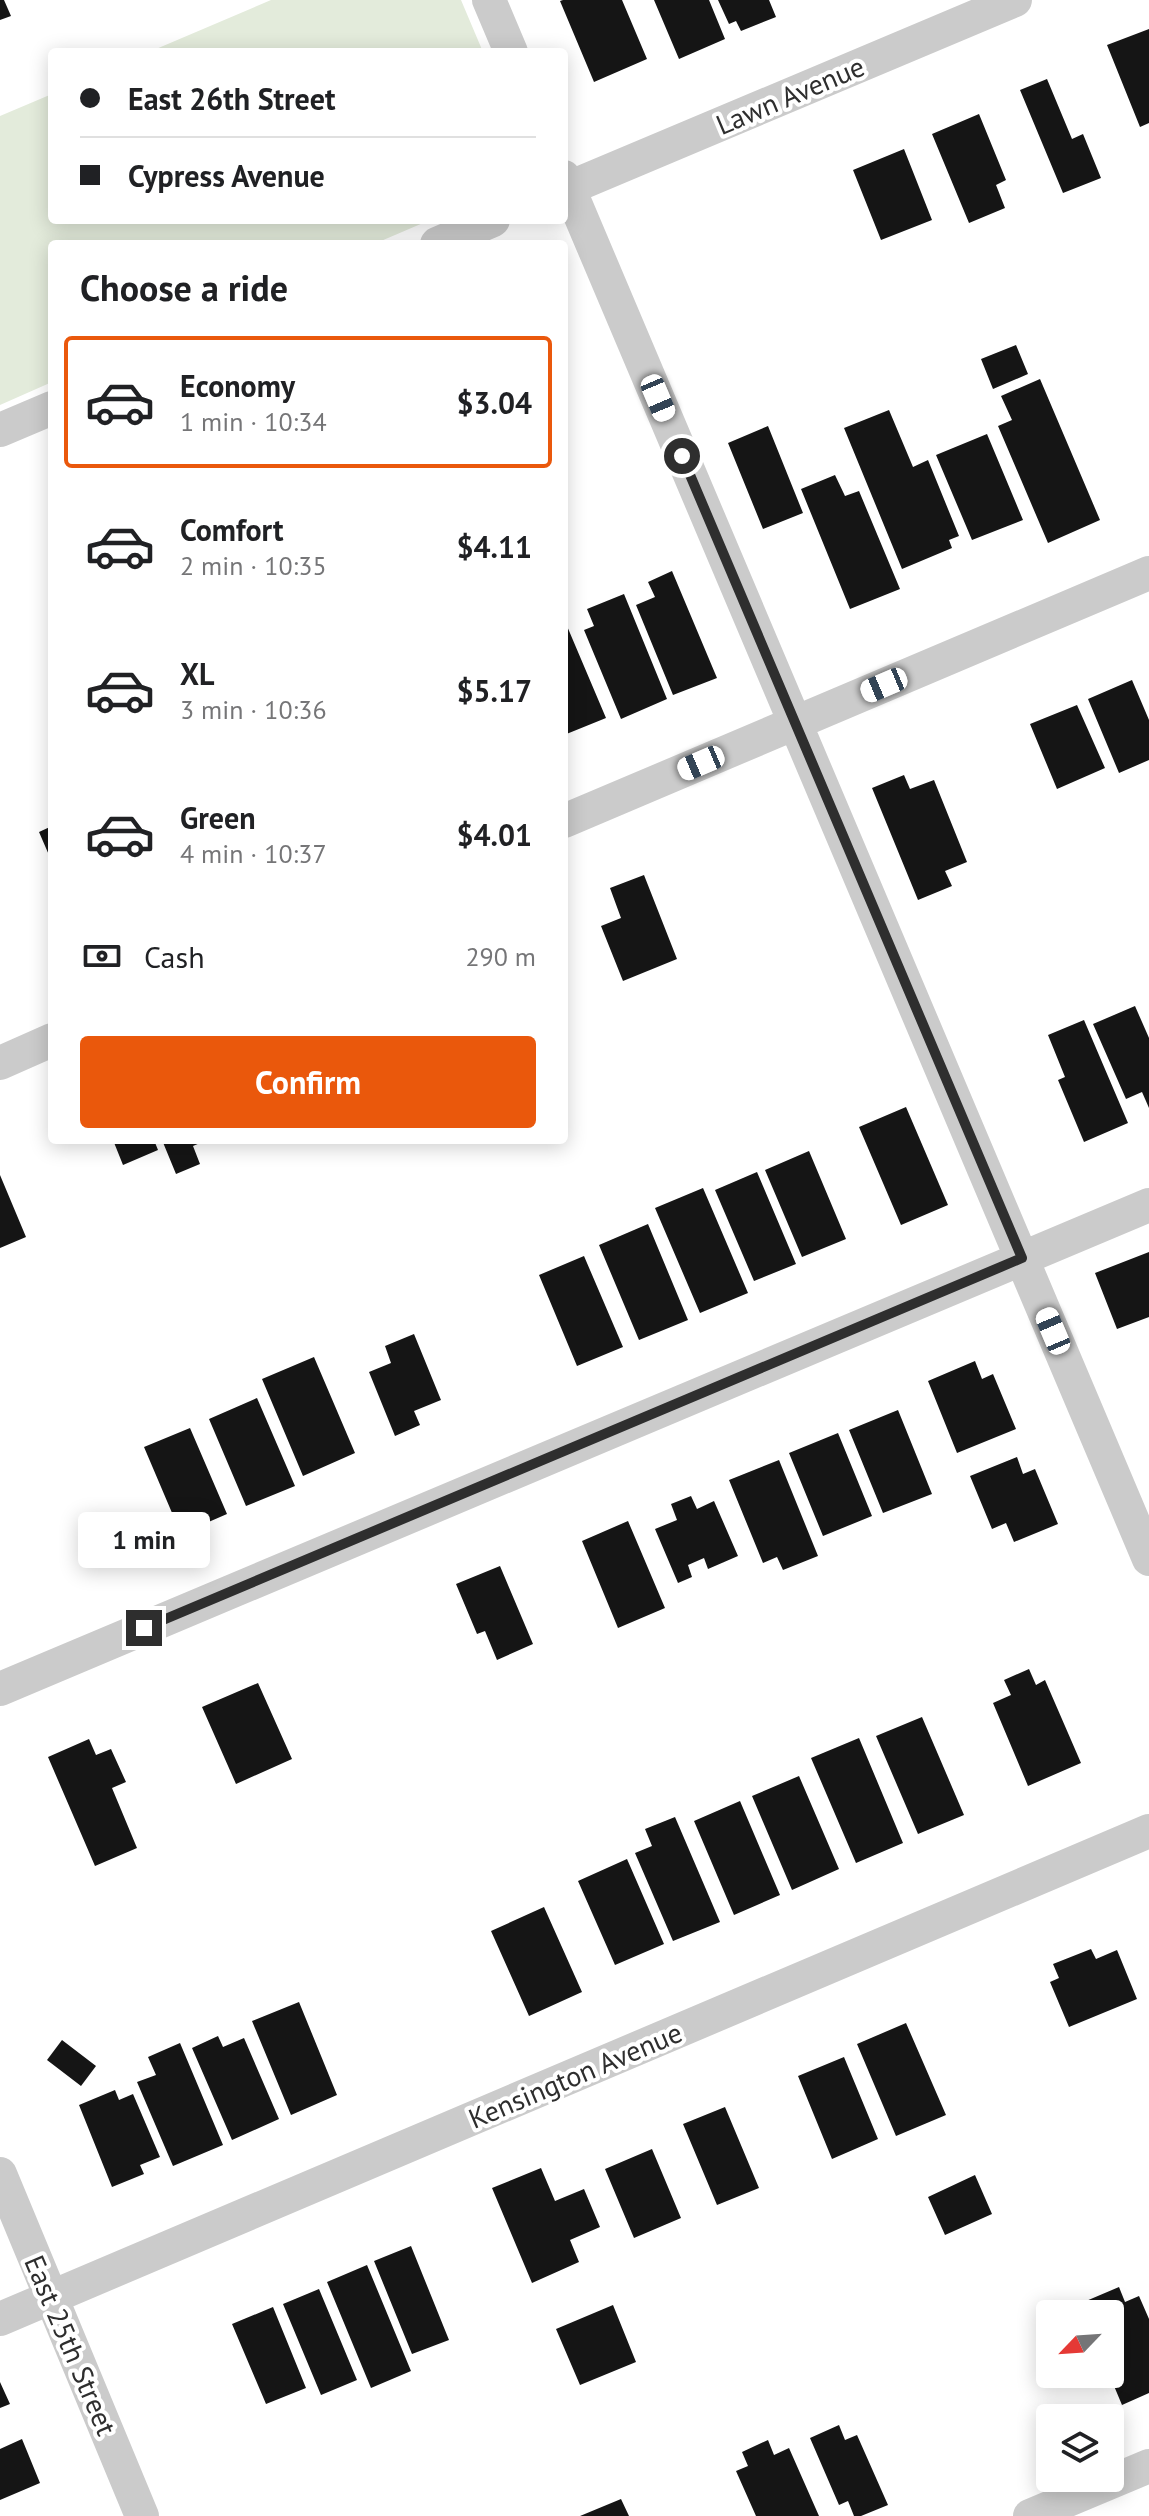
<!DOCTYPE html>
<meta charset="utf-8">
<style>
:root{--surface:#fff;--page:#f2f2f2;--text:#202124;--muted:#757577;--line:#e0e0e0;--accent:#ea580c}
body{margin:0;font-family:"PT Sans",sans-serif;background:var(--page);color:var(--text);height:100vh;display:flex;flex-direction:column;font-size:30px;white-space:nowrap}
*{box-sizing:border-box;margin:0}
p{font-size:26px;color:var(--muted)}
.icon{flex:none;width:44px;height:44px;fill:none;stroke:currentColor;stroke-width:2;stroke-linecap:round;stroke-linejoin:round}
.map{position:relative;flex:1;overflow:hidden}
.details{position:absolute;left:48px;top:240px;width:520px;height:904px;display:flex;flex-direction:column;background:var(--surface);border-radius:8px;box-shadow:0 4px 20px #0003}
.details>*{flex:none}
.guide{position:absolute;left:48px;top:48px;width:520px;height:176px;border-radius:8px;box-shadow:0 4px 20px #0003;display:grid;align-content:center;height:176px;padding:0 32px;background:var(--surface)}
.needle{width:52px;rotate:245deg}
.fabs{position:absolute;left:1036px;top:2300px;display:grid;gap:16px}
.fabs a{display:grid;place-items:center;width:88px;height:88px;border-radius:8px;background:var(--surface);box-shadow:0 4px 20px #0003;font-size:40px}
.end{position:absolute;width:36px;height:36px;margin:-18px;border:10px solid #2e2e2e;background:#fff;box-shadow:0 0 0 4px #fff}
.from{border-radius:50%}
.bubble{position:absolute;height:56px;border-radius:8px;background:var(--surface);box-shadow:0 4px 20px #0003;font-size:26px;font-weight:600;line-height:56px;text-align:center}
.car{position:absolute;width:24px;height:48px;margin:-24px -12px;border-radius:10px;box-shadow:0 0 6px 2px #0007;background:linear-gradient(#fff 24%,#345 0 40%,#fff 0 76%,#345 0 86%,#fff 0)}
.guide b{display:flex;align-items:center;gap:28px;height:76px;font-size:30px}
.guide b+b{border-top:2px solid var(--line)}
.guide i{width:20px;height:20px;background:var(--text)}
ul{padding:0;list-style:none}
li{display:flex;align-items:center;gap:24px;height:132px;margin:0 16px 12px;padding:0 16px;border:4px solid transparent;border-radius:8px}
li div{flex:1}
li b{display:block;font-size:30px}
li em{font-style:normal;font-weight:600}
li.on{border-color:var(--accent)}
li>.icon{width:72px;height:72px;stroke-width:1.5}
h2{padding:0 32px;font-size:36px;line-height:96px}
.pay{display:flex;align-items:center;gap:20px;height:88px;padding:0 32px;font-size:30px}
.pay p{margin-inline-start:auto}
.action{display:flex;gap:16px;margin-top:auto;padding:16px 32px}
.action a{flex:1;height:92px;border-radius:8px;background:var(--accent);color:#fff;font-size:32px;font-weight:600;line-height:92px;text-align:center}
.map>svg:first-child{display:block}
</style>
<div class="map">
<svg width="1149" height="2516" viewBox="0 0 1149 2516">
<rect width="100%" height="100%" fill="#fff"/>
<path fill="#e3ebdb" d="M271,0H461L483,52H149Z
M52,94V220H430L374,244H52V382L0,405V116Z"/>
<path fill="#151515" d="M0,0H4L11,16L0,20Z
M563,0H622L647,59L594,82L560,1Z
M654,0H709L725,39L679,59Z
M718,0H769L776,17L741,31L736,21L729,24Z
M1149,29V123L1140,127L1107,45Z
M1047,79L1072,139L1083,134L1101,178L1063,193L1020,90Z
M979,114L1006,180L996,185L1005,208L969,223L932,134Z
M904,149L932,220L881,240L853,170Z
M1016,345L1028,374L993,389L981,359Z
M1040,379L1100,520L1048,543L998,426L1012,420L1001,396Z
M889,410L913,467L928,460L959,536L949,540L952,548L902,569L844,428Z
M768,426L803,513L763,529L728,443Z
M987,434L1023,520L972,540L936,455Z
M835,475L845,496L859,491L900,589L850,609L801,489Z
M672,571L717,678L673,695L636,605L655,597L648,582Z
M624,594L667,699L621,719L584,630L594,626L587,609Z
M564,619L606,718L564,735Z
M1132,680L1149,720V760L1119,773L1088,699Z
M1077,705L1105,768L1057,789L1030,724Z
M904,775L910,789L934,780L967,862L945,871L952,886L918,900L872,788Z
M52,826V862L39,832Z
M644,875L677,959L623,981L601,926L621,918L610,888Z
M1135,1006L1149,1038V1108L1142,1092L1126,1099L1093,1024Z
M1084,1020L1128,1123L1084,1142L1058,1080L1065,1077L1048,1035Z
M906,1107L948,1205L901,1225L859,1127Z
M113,1140H154L158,1150L123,1165Z
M162,1140H207L193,1146L200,1164L176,1174Z
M809,1151L846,1239L802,1257L765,1170Z
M757,1172L796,1264L754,1281L715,1190Z
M0,1175L26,1237L0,1248Z
M703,1188L748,1293L700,1313L655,1208Z
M648,1224L688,1320L639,1340L599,1245Z
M1149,1252V1317L1117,1329L1095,1273Z
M584,1256L623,1347L577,1366L539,1275Z
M414,1334L441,1400L414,1411L420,1425L395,1436L369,1372L391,1363L385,1346Z
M314,1357L355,1453L303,1476L262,1379Z
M975,1361L982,1379L993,1374L1016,1429L957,1453L928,1381Z
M257,1398L295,1486L246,1506L209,1419Z
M898,1410L932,1494L883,1513L849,1430Z
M190,1428L227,1514L181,1534L144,1447Z
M838,1433L872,1516L823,1536L789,1453Z
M1017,1457L1023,1474L1035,1469L1058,1524L1014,1542L1006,1523L992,1529L970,1476Z
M779,1460L818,1556L783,1570L777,1557L763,1563L729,1480Z
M691,1496L697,1509L714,1501L738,1556L708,1569L704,1558L688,1565L692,1577L678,1583L655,1529L677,1520L671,1504Z
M628,1521L665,1608L618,1628L582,1541Z
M500,1566L533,1644L497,1660L485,1631L477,1634L456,1584Z
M1029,1669L1036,1685L1045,1680L1081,1763L1028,1786L993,1703L1011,1695L1004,1680Z
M258,1683L292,1759L236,1784L202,1707Z
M922,1717L964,1815L918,1834L876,1736Z
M859,1738L903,1843L856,1863L811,1758Z
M89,1739L96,1755L111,1749L126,1782L112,1788L137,1848L95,1866L48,1757Z
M799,1776L839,1869L792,1890L752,1796Z
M740,1801L780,1895L734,1915L694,1821Z
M675,1817L720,1922L673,1941L635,1853L652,1846L645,1829Z
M627,1859L664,1944L615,1965L578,1881Z
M544,1907L582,1992L529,2016L491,1931Z
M1091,1949L1096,1959L1117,1950L1137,1999L1069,2027L1050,1982L1059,1978L1053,1964Z
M299,2002L337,2095L291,2115L252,2021Z
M906,2023L946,2115L896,2136L857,2044Z
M218,2036L223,2047L244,2038L279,2119L232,2140L192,2048Z
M62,2040L96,2066L81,2086L47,2060Z
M180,2043L223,2145L173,2166L137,2082L156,2075L148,2057Z
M844,2057L878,2139L832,2159L798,2076Z
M115,2090L119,2100L133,2094L160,2157L140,2165L144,2174L112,2187L79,2105Z
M725,2107L759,2188L717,2205L683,2124Z
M652,2149L681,2218L634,2238L605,2169Z
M541,2168L555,2201L584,2189L600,2227L570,2240L579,2262L532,2283L492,2188Z
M975,2175L992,2214L945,2235L928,2197Z
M411,2246L449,2340L412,2354L374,2261Z
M367,2265L411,2371L371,2388L327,2282Z
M1119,2287L1125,2302L1139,2296L1149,2319V2393L1122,2405L1109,2374L1110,2314H1083L1079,2304Z
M319,2289L357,2380L321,2395L283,2304Z
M613,2305L636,2362L580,2385L556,2329Z
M273,2307L306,2388L266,2404L232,2324Z
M0,2382L10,2404L0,2408Z
M839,2425L845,2440L857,2435L888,2505L861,2516H854L848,2501L839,2505L810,2438Z
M22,2439L40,2483L0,2500V2449Z
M768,2440L774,2455L789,2448L819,2516H756L736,2471L748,2466L742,2452Z
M621,2499L629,2516H580Z"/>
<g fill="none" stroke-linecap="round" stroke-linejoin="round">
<path stroke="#cbcbcb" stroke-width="34" d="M489,0L511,52
M564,177L1149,1559
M564,190L1015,0
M437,244L493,220
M0,430L52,408
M564,821L1149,573
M0,1063L52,1040
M0,1689L1149,1205
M0,2174L142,2516
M0,2319L1149,1831
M1030,2516L1149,2466"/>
</g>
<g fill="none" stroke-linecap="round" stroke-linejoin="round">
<path stroke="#2e2e2e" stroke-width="10" d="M144,1628L1022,1258L682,456"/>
</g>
<g text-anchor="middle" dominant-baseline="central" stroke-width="8" stroke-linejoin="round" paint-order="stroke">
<g font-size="28" fill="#2e2e2e" stroke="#fff">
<text transform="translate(790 95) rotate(-23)">Lawn Avenue</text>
<text transform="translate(575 2075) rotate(-23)">Kensington Avenue</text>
<text transform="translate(71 2345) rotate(67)">East 25th Street</text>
</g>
</g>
</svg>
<div class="fabs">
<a><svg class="needle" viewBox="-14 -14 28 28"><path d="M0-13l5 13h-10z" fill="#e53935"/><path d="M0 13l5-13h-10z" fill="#757577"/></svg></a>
<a><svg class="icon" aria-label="layers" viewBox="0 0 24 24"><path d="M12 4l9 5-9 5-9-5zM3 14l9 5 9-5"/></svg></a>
</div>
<i class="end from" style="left:682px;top:456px"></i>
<i class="end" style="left:144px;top:1628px"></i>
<div class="bubble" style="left:78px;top:1512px;width:132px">1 min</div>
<i class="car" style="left:658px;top:398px;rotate:157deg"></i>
<i class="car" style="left:884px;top:685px;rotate:247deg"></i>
<i class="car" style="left:701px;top:763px;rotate:247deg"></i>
<i class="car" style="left:1053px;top:1331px;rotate:337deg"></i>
<div class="guide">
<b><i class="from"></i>East 26th Street</b>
<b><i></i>Cypress Avenue</b>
</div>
<section class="details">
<h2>Choose a ride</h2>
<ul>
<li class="on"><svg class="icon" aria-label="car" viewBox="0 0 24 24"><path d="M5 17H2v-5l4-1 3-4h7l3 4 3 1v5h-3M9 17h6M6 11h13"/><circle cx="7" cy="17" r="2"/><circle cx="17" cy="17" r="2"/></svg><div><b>Economy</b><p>1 min · 10:34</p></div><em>$3.04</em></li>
<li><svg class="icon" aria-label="car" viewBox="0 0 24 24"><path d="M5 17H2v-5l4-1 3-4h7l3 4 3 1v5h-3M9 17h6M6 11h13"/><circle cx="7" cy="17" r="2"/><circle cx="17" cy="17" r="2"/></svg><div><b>Comfort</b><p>2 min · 10:35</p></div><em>$4.11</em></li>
<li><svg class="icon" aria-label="car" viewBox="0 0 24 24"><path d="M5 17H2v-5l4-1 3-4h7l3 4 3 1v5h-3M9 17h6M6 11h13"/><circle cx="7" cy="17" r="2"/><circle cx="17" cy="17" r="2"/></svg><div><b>XL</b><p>3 min · 10:36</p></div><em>$5.17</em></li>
<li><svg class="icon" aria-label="car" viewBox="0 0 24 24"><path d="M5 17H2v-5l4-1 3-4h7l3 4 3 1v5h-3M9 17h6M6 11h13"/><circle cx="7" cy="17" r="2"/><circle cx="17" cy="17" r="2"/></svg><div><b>Green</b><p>4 min · 10:37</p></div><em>$4.01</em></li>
</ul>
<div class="pay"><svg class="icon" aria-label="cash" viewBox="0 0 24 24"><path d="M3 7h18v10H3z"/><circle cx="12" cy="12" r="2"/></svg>Cash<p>290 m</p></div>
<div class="action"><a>Confirm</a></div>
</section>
</div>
